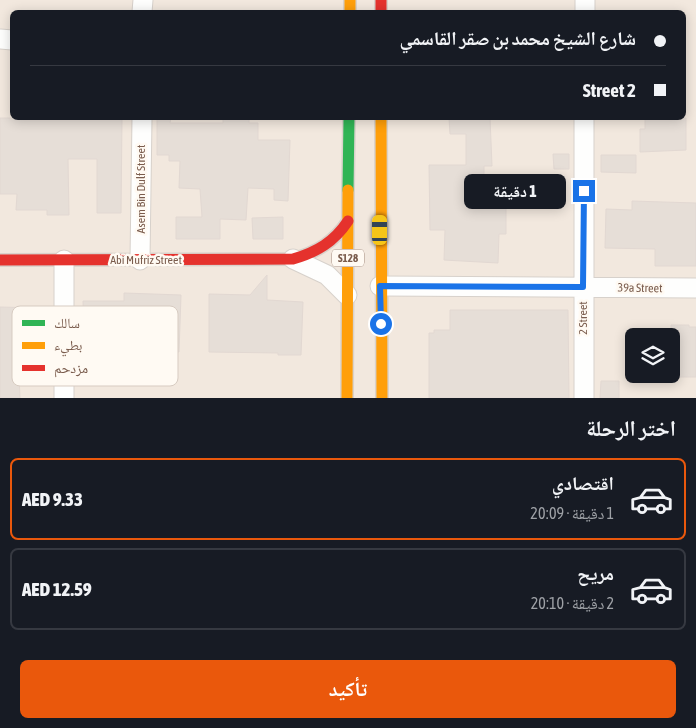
<!DOCTYPE html>
<html lang="ar">
<meta charset="utf-8">
<style>
:root{--surface:#171b24;--page:#242831;--text:#f1f3f6;--muted:#9ea1a6;--line:#363941;--accent:#ea580c}
body{margin:0;font-family:"Asap Condensed","Noto Naskh Arabic",sans-serif;background:var(--page);color:var(--text);direction:rtl;height:100vh;display:flex;flex-direction:column;font-size:19px;white-space:nowrap}
*{box-sizing:border-box;margin:0}
p{font-size:16px;color:var(--muted)}
.icon{flex:none;width:28px;height:28px;fill:none;stroke:currentColor;stroke-width:2;stroke-linecap:round;stroke-linejoin:round}
.map{position:relative;height:398px;overflow:hidden;direction:ltr}
.panel{display:flex;flex-direction:column;background:var(--surface);flex:1}
.panel>*{flex:none}
.guide{position:absolute;left:10px;top:10px;width:676px;height:110px;border-radius:8px;box-shadow:0 2px 12px #0003;direction:rtl;display:grid;align-content:center;height:110px;padding:0 20px;background:var(--surface)}
.buttons{position:absolute;left:625px;top:328px;display:grid;gap:10px}
.buttons a{display:grid;place-items:center;width:55px;height:55px;border-radius:8px;background:var(--surface);box-shadow:0 2px 12px #0003;font-size:25px}
.end{position:absolute;width:22px;height:22px;margin:-11px;border:6px solid #1a73e8;background:#fff;box-shadow:0 0 0 2px #fff}
.from{border-radius:50%}
.bubble{position:absolute;height:35px;border-radius:8px;background:var(--surface);box-shadow:0 2px 12px #0003;font-size:16px;font-weight:800;line-height:35px;text-align:center;direction:rtl}
.car{position:absolute;width:15px;height:30px;margin:-15px -8px;border-radius:6px;box-shadow:0 0 4px 1px #0007;background:linear-gradient(#f5c518 24%,#345 0 40%,#f5c518 0 76%,#345 0 86%,#f5c518 0)}
.guide b{display:flex;align-items:center;gap:18px;height:48px;font-size:19px}
.guide b+b{border-top:1px solid var(--line)}
.guide i{width:12px;height:12px;background:var(--text)}
ul{padding:0;list-style:none}
li{display:flex;align-items:center;gap:15px;height:82px;margin:0 10px 8px;padding:0 10px;border:2px solid var(--line);border-radius:8px}
li div{flex:1}
li b{display:block;font-size:19px}
li em{font-style:normal;font-weight:800}
li.active{border-color:var(--accent)}
li>.icon{width:45px;height:45px;stroke-width:1.5}
h2{padding:0 20px;font-size:22px;line-height:60px}
.action{display:flex;gap:10px;margin-top:auto;padding:10px 20px}
.action a{flex:1;height:58px;border-radius:8px;background:var(--accent);color:#fff;font-size:20px;font-weight:800;line-height:58px;text-align:center}
.map>svg:first-child{display:block}
</style>
<div class="map">
<svg width="696" height="398" viewBox="0 0 696 398">
<rect width="100%" height="100%" fill="#f9f5f0"/>
<path fill="#f2e8de" fill-rule="evenodd" d="M0,0H696V398H0ZM12,12H684V118H12ZM634,336H671V374H634Z"/>
<path fill="#e6ded7" stroke="#e2d8d2" d="M0,118H122L121,213H97V159H68L69,215H47V210H16L17,194H0Z
M157,118H171L170,123H223V118H249V123H258V140H290L288,201L274,200V189L248,188L246,220L220,219V239H176V217H202L200,189L179,188L180,161H169V155H157Z
M449,118H490L492,166H484V208L506,207V234H499L498,263L444,260L445,230H430L429,165H466V134H450Z
M645,118H686V150L640,152V129H645Z
M553,154H569V169H554Z
M601,155H636V173L601,172Z
M632,201L696,203V266H655V249L605,248L606,209L632,210Z
M283,217V239H253L252,218Z
M267,275V300L303,302L301,355H278V353L209,352V294L250,295Z
M124,293L181,295L179,352L109,351V358L85,359L83,301H124Z
M0,307L41,308V352H18L20,398H0Z
M450,310H568L569,398H429V333H434V330H450Z
M671,325H689V327H696V377H671Z
M601,381H619V398H600Z"/>
<g fill="none" stroke-linecap="round" stroke-linejoin="round">
<g stroke="#d7d1cb" stroke-width="21">
<path id="street" d="M142,12L143,0
M585,12V0
M0,39L12,40
M293,259L327,275L347,295
M140,260L142,118
M380,286L696,288
M64,398V260
M584,398V118"/>
</g>
<g stroke="#d9d2cb" stroke-width="14">
<path id="fast" d="M348,190L349,118"/>
</g>
<g stroke="#d9d2cb" stroke-width="14">
<path id="slow" d="M350,0V12
M381,118L382,398
M347,398L348,190"/>
</g>
<g stroke="#d9d2cb" stroke-width="14">
<path id="jam" d="M381,0V12
M0,260L293,259C317,252 334,242 348,221"/>
</g>
<use href="#street" stroke="#fefefd" stroke-width="19"/>
<use href="#fast" stroke="#30b455" stroke-width="11"/>
<use href="#slow" stroke="#ff9f0a" stroke-width="11"/>
<use href="#jam" stroke="#e5322d" stroke-width="11"/>
</g>
<g fill="none" stroke-linecap="round" stroke-linejoin="round">
<path stroke="#1a73e8" stroke-width="6" d="M381,324L380,286L583,287L584,191"/>
</g>
<g text-anchor="middle" dominant-baseline="central" stroke-width="5" stroke-linejoin="round" paint-order="stroke">
<rect fill="#fffaf3" stroke="#a28b7f" stroke-width="1" x="332" y="249.5" width="32" height="17" rx="4"/>
<g font-size="11" font-weight="bold" fill="#7a5c4d">
<text x="348" y="258">S128</text>
</g>
<g font-size="12" fill="#7a5c4d" stroke="#fffaf3">
<text transform="translate(141 189) rotate(-90)">Asem Bin Dulf Street</text>
<text x="146" y="260">Abi Mufriz Street</text>
<text transform="translate(640 288) rotate(1)">39a Street</text>
<text transform="translate(583 318) rotate(-90)">2 Street</text>
</g>
</g>
<rect x="12" y="306" width="166" height="80" rx="8" fill="#fffaf3" stroke="#d7cbc1" stroke-width="1"/>
<rect x="22" y="320" width="23" height="6" fill="#30b455"/>
<rect x="22" y="342" width="23" height="7" fill="#ff9f0a"/>
<rect x="22" y="365" width="23" height="6" fill="#e5322d"/>
<g font-size="14" fill="#7a5c4d">
<text x="54" y="328">سالك</text>
<text x="54" y="350">بطيء</text>
<text x="54" y="373">مزدحم</text>
</g>
</svg>
<div class="buttons">
<a><svg class="icon" aria-label="layers" viewBox="0 0 24 24"><path d="M12 4l9 5-9 5-9-5zM3 14l9 5 9-5"/></svg></a>
</div>
<i class="end from" style="left:381px;top:324px"></i>
<i class="end" style="left:584px;top:191px"></i>
<div class="bubble" style="left:464px;top:174px;width:102px">1 دقيقة</div>
<i class="car" style="left:380px;top:230px;rotate:0deg"></i>
<div class="guide">
<b><i class="from"></i>شارع الشيخ محمد بن صقر القاسمي</b>
<b><i></i>2 Street</b>
</div>
</div>
<section class="panel">
<h2>اختر الرحلة</h2>
<ul>
<li class="active"><svg class="icon" aria-label="car" viewBox="0 0 24 24"><path d="M5 17H2v-5l4-1 3-4h7l3 4 3 1v5h-3M9 17h6M6 11h13"/><circle cx="7" cy="17" r="2"/><circle cx="17" cy="17" r="2"/></svg><div><b>اقتصادي</b><p>1 دقيقة · 20:09</p></div><em>AED 9.33</em></li>
<li><svg class="icon" aria-label="car" viewBox="0 0 24 24"><path d="M5 17H2v-5l4-1 3-4h7l3 4 3 1v5h-3M9 17h6M6 11h13"/><circle cx="7" cy="17" r="2"/><circle cx="17" cy="17" r="2"/></svg><div><b>مريح</b><p>2 دقيقة · 20:10</p></div><em>AED 12.59</em></li>
</ul>
<div class="action"><a>تأكيد</a></div>
</section>
